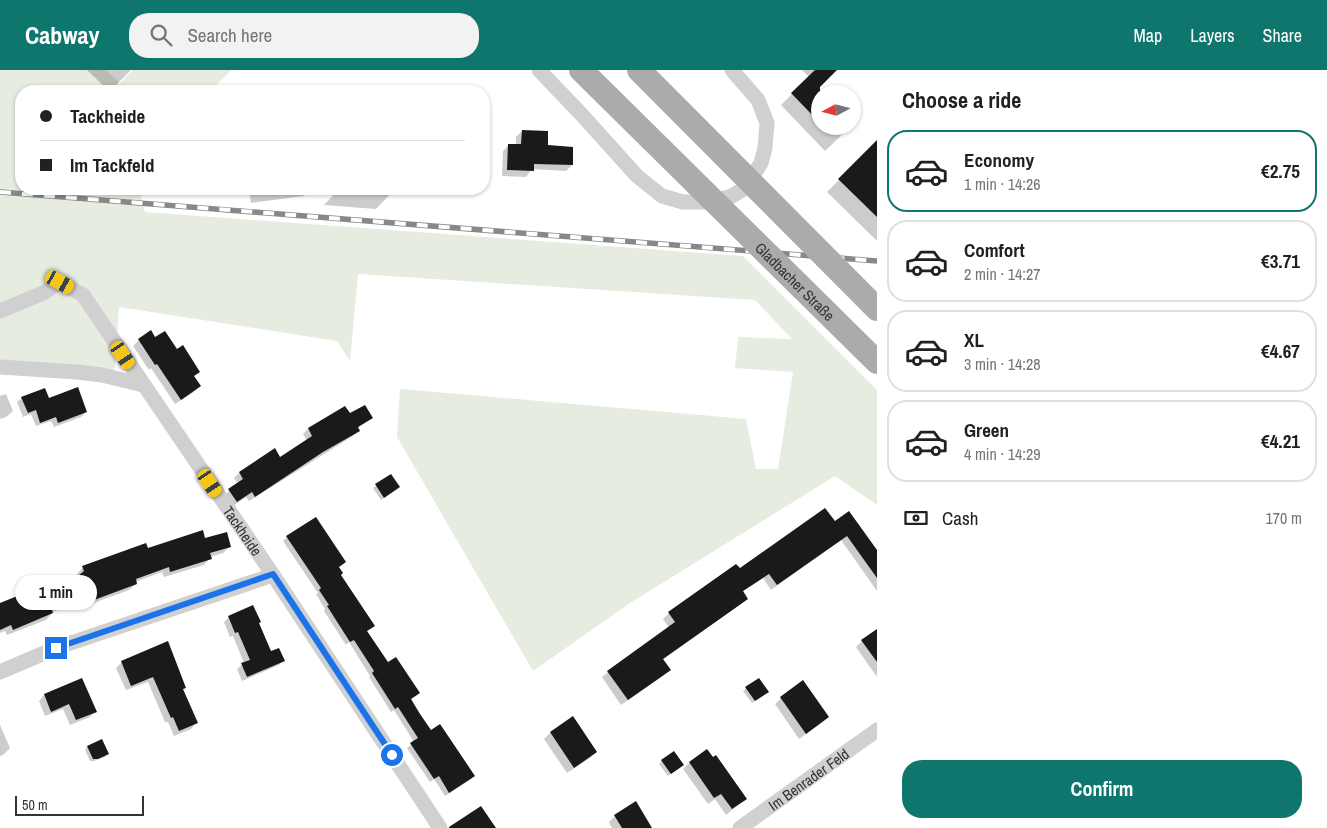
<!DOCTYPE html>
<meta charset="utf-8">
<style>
:root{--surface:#fff;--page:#f2f2f2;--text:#202124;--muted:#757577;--line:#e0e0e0;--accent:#0f766e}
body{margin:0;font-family:"Archivo Narrow",sans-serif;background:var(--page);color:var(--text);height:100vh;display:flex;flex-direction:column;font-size:19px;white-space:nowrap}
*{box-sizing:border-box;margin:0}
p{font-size:16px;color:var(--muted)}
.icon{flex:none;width:28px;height:28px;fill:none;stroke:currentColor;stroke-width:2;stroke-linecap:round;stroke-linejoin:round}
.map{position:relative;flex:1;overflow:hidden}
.drawer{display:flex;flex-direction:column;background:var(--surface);width:450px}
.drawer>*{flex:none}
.guide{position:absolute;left:15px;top:15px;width:475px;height:110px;border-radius:20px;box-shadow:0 1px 4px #0004;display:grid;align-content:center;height:110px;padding:0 25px;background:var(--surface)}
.needle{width:32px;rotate:263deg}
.controls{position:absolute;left:811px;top:15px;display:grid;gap:10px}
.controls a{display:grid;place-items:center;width:50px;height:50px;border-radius:50%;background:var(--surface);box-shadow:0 1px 4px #0004;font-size:25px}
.scale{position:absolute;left:15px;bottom:12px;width:129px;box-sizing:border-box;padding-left:5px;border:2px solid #333;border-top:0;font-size:14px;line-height:18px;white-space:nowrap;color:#333;-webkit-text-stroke:4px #fff;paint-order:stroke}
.end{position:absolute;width:22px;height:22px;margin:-11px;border:6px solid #1a73e8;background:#fff;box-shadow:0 0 0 2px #fff}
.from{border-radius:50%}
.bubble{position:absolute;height:35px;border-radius:18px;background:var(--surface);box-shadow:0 1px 4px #0004;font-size:16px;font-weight:700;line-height:35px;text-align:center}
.car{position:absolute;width:15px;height:30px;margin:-15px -8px;border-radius:6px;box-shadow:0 0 4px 1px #0007;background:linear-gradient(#f5c518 24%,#345 0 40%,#f5c518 0 76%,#345 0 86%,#f5c518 0)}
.guide b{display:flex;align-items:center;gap:18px;height:48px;font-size:19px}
.guide b+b{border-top:1px solid var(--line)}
.guide i{width:12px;height:12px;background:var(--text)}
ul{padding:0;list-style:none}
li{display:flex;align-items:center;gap:15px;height:82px;margin:0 10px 8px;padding:0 15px;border:2px solid var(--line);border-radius:20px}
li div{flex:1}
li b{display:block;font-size:19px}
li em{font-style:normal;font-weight:700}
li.on{border-color:var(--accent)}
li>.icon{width:45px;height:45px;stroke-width:1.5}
h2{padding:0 25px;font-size:22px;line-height:60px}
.pay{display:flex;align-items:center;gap:12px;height:55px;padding:0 25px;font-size:19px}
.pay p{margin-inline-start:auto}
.cta{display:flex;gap:10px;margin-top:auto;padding:10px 25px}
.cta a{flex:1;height:58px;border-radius:20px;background:var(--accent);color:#fff;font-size:20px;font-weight:700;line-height:58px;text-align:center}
header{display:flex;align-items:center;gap:30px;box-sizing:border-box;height:70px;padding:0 25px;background:var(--accent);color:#fff}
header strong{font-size:24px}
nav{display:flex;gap:28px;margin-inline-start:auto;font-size:18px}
.search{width:350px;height:45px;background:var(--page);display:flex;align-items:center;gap:12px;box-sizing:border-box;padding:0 18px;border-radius:20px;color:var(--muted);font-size:19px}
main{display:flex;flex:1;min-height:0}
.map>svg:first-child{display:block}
</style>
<header>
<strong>Cabway</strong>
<div class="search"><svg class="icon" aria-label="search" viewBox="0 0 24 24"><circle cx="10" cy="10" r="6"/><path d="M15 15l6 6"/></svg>Search here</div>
<nav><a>Map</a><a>Layers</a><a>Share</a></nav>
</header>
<main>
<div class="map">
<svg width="877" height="758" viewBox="0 0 877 758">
<rect width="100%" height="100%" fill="#fff"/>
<path fill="#e6ecdf" d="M0,0H106L120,13L133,0H232L210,21H21V119H139L145,142L743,186L877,320V435L835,406L630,533L533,601L397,367L400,319L746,349L756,399H778L793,302L735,298L738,267L792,269L755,230L358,204L350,291L337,271L119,237L114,309L0,298Z"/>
<path fill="#0003" d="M87,0H131L110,21H109Z
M802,0H835L815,21L820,27V56H848L849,58L825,81L781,35L809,7Z
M522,61L547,77L572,95L566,101L532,99L526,107L502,106L503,81L509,75H516V67Z
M873,76L877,80V171L827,122Z
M251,119H310L304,126L251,133L249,120Z
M334,119H395L376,139L324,135L337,121Z
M155,269L177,281L199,301L193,307L200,316L194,322L175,334L151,298L149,300L133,276L139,270Z
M6,324L13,341L6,347L0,349V326Z
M22,328L48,330L86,342L81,347L54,357L51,351L36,356L31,344L23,347L17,332Z
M349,345L371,347L365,353L357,358L359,361L353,366L249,431L246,427L231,437L223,426L238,414L234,408L239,403L274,380L280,388L307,371L303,364L308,359Z
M391,405L399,417L381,430L373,418Z
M316,448L338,498L339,505L366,562L430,662L474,706L470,710L445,726L434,709L430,712L407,678L414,672L394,640L391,642L369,607L370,606L349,572L346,575L324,541L325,539L316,524L318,523L283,471L287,467Z
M834,453L877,483V521L841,470L771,520L763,508L742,522L747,529L741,534L662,590L664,605L621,635L602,607L608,602L669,558L663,549L669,543L736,496L739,500Z
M205,470L230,476L223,483L210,487V488L204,495L164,507L162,502L135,512L136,514L129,520L88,535L86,529L53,542L46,550L7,565L5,561L0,563V536L45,527L64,519L78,508L77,504L83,497L147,479Z
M229,547L258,553L271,582L283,590L279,595L242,611L237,599L244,593L233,566L230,567L224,552Z
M877,560V607L856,577L862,571Z
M122,592L182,620L196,653L191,659L174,666L168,652H165L148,612L126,620L116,598Z
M82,609L95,641L90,647L70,655L63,639L45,646L39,631L44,625Z
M746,618L764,624L752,633L743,621Z
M781,628L828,647L821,653L799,669L775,634Z
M0,655L10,678L3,685L0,686Z
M550,663L596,682L590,688L567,703L544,669Z
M101,671L107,684L105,687L94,691H90L85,680L87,677Z
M662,691L680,697L668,706L659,694Z
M690,692L745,729L726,745L715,729L708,734L683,699Z
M635,733L651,758H612L609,752L615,746Z"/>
<path fill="#1a1a1a" d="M815,0H837L820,17V53L791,23Z
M522,60L548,61V75L573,77V95L534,94V101L507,100L508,74H521Z
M877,70V147L838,109Z
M151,260L155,267L165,261L177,279L183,275L200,302L194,306L201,316L181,330L157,294L155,295L138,269Z
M78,317L87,342L58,353L56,347L40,353L36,340L28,343L21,327L45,318L49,328Z
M365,335L373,348L358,357L360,361L323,382L255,427L252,422L237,432L228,419L243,409L239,402L275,378L280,387L312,366L308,358L345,336L350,343Z
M391,404L400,417L384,428L375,414Z
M825,438L835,451L849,441L877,480V508L847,466L777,515L769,504L743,521L748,529L663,589L671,600L628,630L607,601L675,552L668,542L736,494L740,498Z
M316,447L346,492L339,497L343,503L341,505L375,556L367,561L388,592L396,587L420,623L411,629L420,644L431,660L440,654L475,706L449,723L439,706L434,709L410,673L418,668L398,637L395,639L372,603L374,601L354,570L350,572L327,536L329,535L319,520L321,518L286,466Z
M203,460L205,468L227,462L231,477L210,483L212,489L170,502L169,497L136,509L137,514L94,530L92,524L52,540L53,543L13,560L11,555L0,560V533L42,516L46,525L64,518L84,501L82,496L146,473L148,478Z
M253,535L261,552L259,553L271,581L279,578L285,591L247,607L241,593L250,590L238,562L235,563L228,546Z
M877,559V592L861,570Z
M168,571L186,618L183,619L198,653L179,661L173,647L171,648L153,607L131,616L121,591Z
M82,608L97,642L76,650L69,634L51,642L44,624Z
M759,608L769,622L755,631L745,617Z
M803,610L829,647L806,664L780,627Z
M573,646L597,682L574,698L550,662Z
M102,669L109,684L98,689H93L87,676Z
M707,679L713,687L716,685L747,729L732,739L721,724L714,728L689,692Z
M674,681L684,695L671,704L661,690Z
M636,731L652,758H622L614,745Z
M481,736L496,758H449V757Z"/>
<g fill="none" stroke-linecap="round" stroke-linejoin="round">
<g stroke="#d0d0d0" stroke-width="15">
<path d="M539,0L582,45L637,106L662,126L683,132H708L732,126L745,118L761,93L765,78L767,53L758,30L732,0"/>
<path id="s1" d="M0,241L43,223L60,212L83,225L273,505L440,758"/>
<path d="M0,297L77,302L102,305L143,315"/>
<path d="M0,602L56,578L273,505"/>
<path id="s2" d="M740,758L877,660"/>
</g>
<g stroke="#888" stroke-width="5.5">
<path id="rail" d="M0,122L877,191"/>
</g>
<use href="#rail" stroke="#fff" stroke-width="4" stroke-dasharray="11" stroke-linecap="butt"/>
<g stroke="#ababab" stroke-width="24">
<path id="s3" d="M581,0L877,292"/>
<path d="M639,0L877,239"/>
</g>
</g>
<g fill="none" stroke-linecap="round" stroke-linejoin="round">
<path stroke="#1a73e8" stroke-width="6" d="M56,578L273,504L392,685"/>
</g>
<g text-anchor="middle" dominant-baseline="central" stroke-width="5" stroke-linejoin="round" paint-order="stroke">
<g font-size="15" fill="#333" stroke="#fff">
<text stroke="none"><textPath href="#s3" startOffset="301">Gladbacher Straße</textPath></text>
<text stroke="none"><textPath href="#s1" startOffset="378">Tackheide</textPath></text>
<text stroke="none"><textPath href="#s2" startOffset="84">Im Benrader Feld</textPath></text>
</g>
</g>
</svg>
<div class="controls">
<a><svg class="needle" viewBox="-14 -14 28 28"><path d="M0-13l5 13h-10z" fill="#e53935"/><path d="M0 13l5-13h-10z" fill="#757577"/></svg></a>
</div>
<div class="scale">50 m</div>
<i class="end from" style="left:392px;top:685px"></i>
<i class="end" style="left:56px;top:578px"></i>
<div class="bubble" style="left:15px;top:505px;width:82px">1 min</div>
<i class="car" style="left:60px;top:212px;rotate:119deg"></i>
<i class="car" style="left:123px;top:285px;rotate:146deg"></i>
<i class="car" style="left:210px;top:413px;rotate:146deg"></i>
<div class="guide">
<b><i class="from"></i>Tackheide</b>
<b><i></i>Im Tackfeld</b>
</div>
</div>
<section class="drawer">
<h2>Choose a ride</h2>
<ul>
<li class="on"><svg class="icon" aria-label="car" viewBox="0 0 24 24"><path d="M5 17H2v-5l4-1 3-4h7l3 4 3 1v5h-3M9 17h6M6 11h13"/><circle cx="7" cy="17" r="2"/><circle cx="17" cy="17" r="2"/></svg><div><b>Economy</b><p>1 min · 14:26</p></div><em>€2.75</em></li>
<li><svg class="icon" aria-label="car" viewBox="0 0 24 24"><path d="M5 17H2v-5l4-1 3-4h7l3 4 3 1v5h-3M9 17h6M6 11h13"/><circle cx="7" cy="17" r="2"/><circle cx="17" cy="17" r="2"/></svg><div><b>Comfort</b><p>2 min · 14:27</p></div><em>€3.71</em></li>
<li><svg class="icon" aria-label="car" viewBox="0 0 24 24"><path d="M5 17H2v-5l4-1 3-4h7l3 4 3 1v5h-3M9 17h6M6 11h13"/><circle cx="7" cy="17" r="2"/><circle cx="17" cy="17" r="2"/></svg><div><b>XL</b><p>3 min · 14:28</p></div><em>€4.67</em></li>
<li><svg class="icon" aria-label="car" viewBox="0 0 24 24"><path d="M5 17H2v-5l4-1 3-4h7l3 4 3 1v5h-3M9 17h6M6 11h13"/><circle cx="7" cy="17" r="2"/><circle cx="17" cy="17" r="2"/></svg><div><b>Green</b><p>4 min · 14:29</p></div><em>€4.21</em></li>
</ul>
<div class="pay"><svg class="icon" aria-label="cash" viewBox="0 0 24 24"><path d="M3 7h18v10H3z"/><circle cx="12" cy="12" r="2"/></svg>Cash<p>170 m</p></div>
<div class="cta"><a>Confirm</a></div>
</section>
</main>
